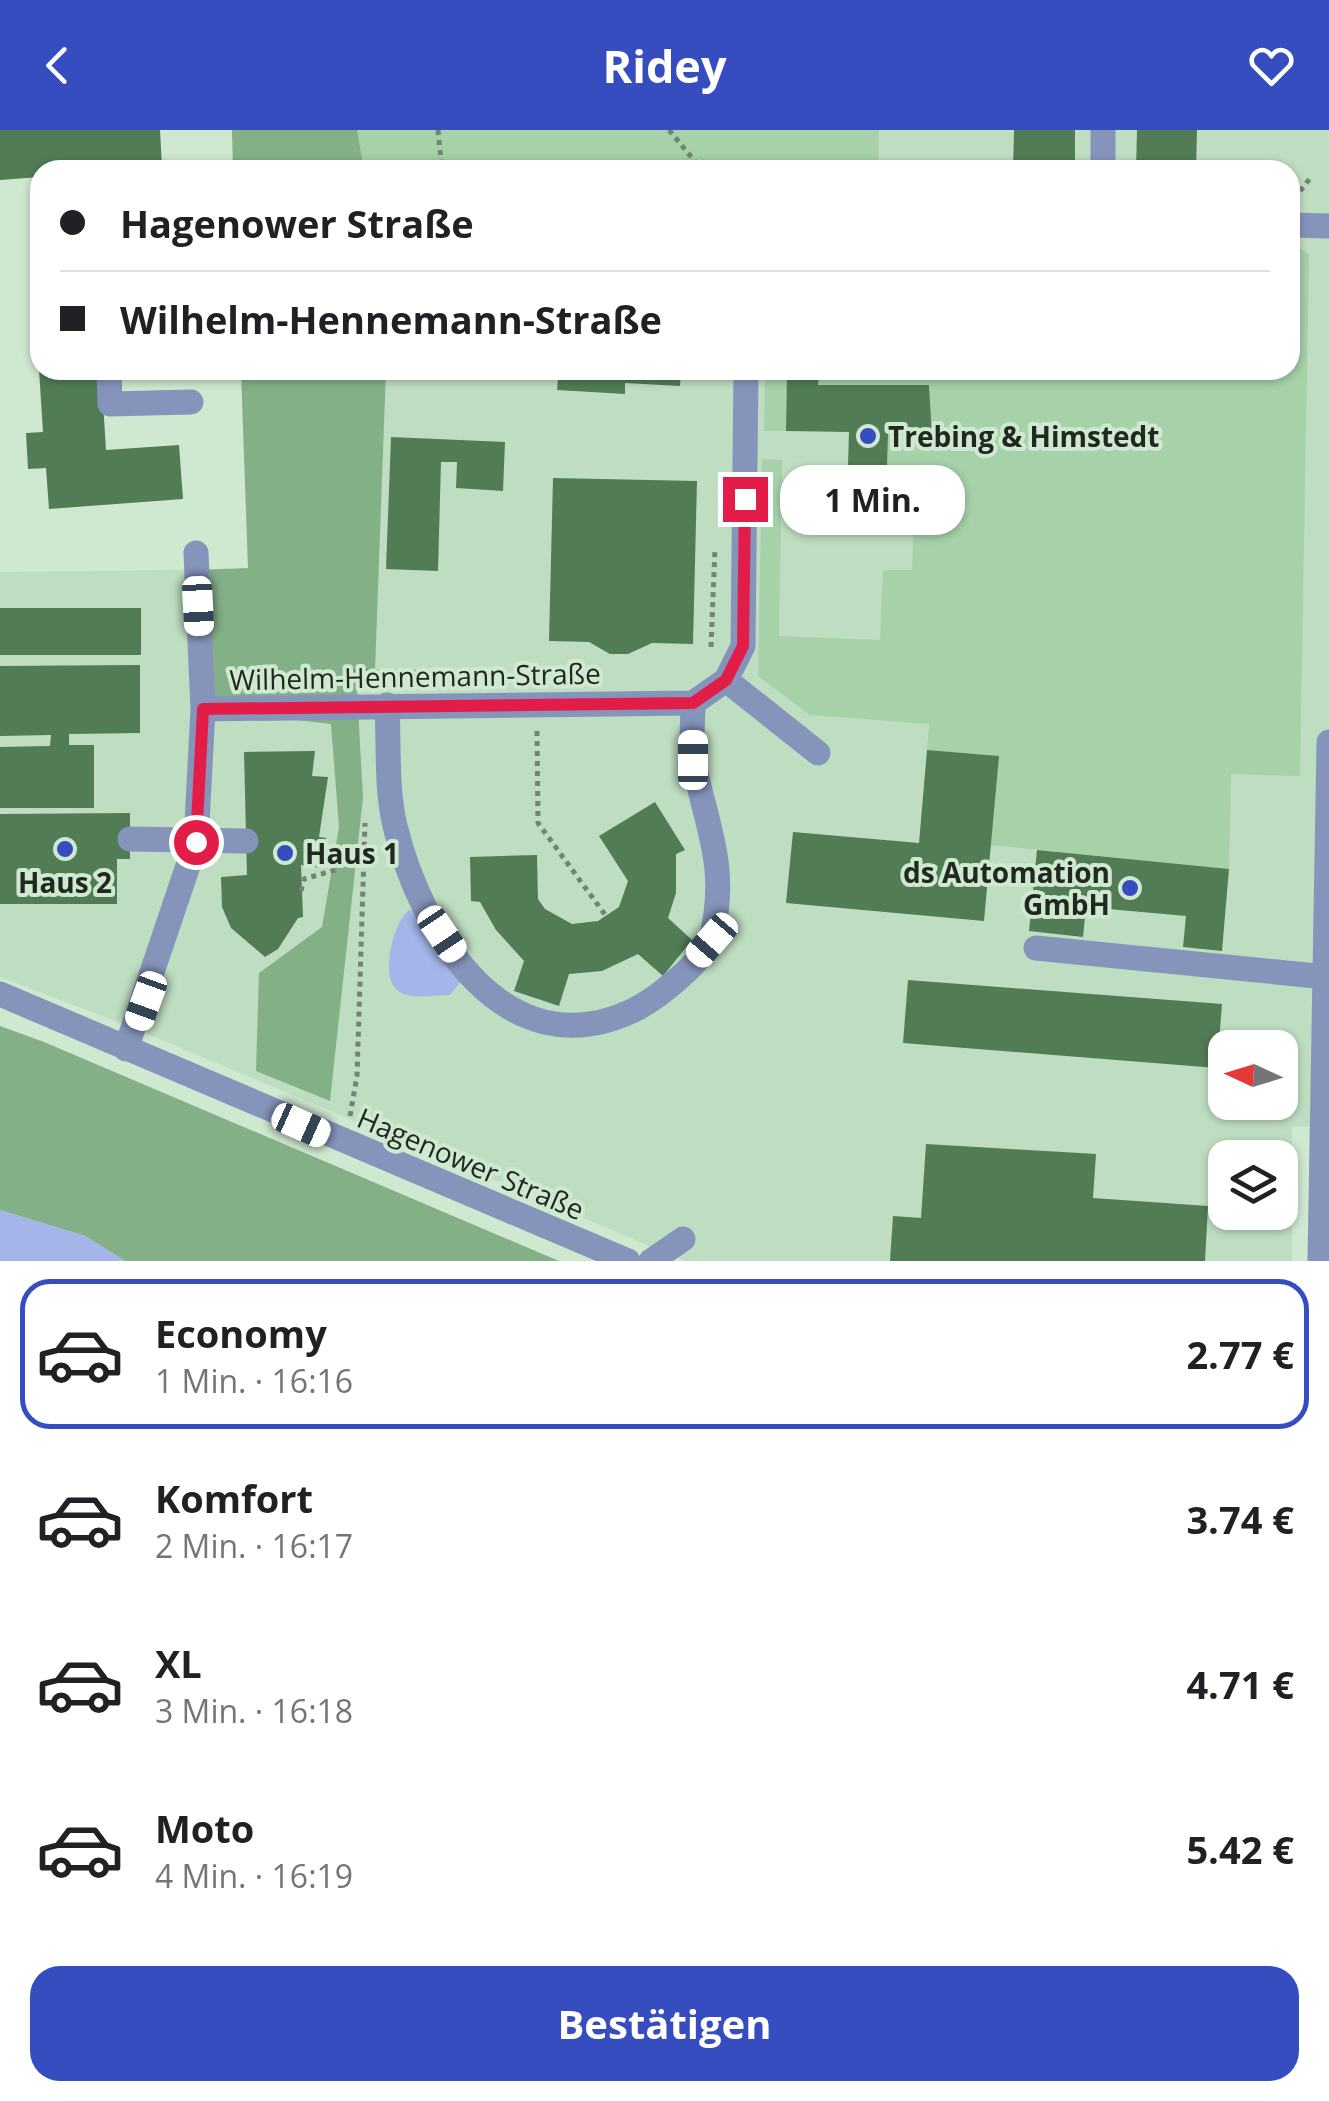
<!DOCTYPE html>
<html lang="de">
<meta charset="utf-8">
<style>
:root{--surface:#fff;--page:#f6f6f6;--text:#202124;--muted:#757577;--line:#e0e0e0;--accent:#354dbe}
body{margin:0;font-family:"Open Sans",sans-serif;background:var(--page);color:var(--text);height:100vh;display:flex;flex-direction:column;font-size:38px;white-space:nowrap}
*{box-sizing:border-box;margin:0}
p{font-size:32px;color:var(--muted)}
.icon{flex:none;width:55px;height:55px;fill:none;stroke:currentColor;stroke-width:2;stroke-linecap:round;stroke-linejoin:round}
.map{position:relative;height:1131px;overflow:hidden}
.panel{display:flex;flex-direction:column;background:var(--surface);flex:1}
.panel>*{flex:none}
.hud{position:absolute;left:30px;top:30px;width:1270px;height:220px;border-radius:30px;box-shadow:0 2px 8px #0004;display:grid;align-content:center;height:220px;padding:0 30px;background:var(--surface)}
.needle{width:65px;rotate:274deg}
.controls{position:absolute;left:1208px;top:900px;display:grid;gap:20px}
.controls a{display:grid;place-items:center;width:90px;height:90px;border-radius:20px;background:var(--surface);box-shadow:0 2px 8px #0004;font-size:50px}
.end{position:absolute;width:45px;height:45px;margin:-22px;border:12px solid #e11d48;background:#fff;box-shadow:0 0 0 5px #fff}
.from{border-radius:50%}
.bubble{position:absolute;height:70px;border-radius:30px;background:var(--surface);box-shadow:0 2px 8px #0004;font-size:32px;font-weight:700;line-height:70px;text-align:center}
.car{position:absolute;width:30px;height:60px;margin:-30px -15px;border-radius:12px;box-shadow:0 0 8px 2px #0007;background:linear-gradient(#fff 24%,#345 0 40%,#fff 0 76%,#345 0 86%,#fff 0)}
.hud b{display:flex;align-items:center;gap:35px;height:95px;font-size:38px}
.hud b+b{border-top:2px solid var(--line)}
.hud i{width:25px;height:25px;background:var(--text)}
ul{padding:18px 0 0;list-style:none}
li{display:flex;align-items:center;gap:30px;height:150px;margin:0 20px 15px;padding:0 10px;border:5px solid transparent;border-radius:30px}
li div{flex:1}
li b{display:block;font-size:38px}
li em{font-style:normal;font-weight:700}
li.active{border-color:var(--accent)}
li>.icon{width:90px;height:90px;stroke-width:1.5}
.action{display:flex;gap:20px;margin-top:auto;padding:20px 30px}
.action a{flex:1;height:115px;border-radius:30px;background:var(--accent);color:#fff;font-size:40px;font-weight:700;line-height:115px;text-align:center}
header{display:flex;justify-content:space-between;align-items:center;height:130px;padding:0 30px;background:var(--accent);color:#fff;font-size:45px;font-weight:700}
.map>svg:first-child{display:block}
</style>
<header><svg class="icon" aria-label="back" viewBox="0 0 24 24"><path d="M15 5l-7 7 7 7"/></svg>Ridey<svg class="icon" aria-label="heart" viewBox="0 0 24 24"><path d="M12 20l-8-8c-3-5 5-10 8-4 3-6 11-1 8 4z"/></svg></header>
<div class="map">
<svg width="1329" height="1131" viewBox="0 0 1329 1131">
<rect width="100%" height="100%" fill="#cfe8d0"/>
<path fill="#bfdec1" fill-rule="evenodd" d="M232,0H1329V1131L1323,996L1292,997V1131H685L136,899L0,847V442L248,439L241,240H1290V40H233ZM1225,918H1280V972H1225ZM1225,1028H1280V1082H1225Z"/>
<path fill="#a6d1a9" d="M357,0H879L878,40H364Z
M1290,112L1309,124L1300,646L1231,644L1229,739L991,715L998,626L927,620L929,594L810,585L758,546L762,329L782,330L779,506L880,510L883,440H912L914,375L886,373L888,305L931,307L929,256L818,255L820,240H1290Z
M765,240H787L786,301H764Z"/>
<path fill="#83b087" d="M232,0H357L364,40H233Z
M241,240H386L375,541L356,542L363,667L330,971L256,941L259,843L322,797L339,697L331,594L203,579L197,440L248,438Z
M0,896L44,912L559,1131H125L85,1106L0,1080Z"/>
<path fill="#a3b5e9" d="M409,780L416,782L461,851L450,865C434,865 408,871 396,859C380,844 394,791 409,780Z
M0,1080L85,1106L125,1131H0Z"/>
<path fill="#517c55" d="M0,0H160L162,37L40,40V47L0,50Z
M1014,0H1075V40H1013Z
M1137,0H1197L1196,40H1136Z
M39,240H101L106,320L179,315L183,369L49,379L46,338L28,339L26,303L43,302Z
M458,240H509L508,250L458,247Z
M536,240H681L680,256L625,253V264L557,260L558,249L536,248Z
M787,240H820L818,255H929L932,307L888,304L886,370L847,369L849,302L786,301Z
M391,307L505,312L503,361L456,358L457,332H441L438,441L386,439Z
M553,348L697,351L693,514L652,513L628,524H610L589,512L549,511Z
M0,478H141V525H0Z
M140,535V603L69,604V615H94V678H0V617L50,616L51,605L0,606V536Z
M927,620L999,626L984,791L786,773L793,702L919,713Z
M315,621L312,646L328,647L319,707L326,708L321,738L301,735L303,787L298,788L278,819L265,827L231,798L222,777L221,747L247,745L244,622Z
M655,672L685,720L676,724V763L668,788L692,810L663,846L638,824L602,841L569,844L559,876L514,861L524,831L496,800L480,772L471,771L470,727L537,725L538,769L545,779L572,794L598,791L619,777L628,751L599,706Z
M130,683V729H117V774H0V684Z
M1037,720L1229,739L1222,821L1183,817L1186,786L1086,777L1083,807L1029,801Z
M908,850L1222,874L1217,938L903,913Z
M926,1014L1096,1024L1093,1068L1208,1076L1205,1131H890L893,1086L921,1088Z"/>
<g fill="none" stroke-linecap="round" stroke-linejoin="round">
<path stroke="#738474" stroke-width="5" stroke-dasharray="5 5" stroke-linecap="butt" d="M438,0L442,40
M669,0L702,40
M1294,69L1311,47
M711,517L715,418
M356,553V541L528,546
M537,601L538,693L606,786
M301,761L304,749L335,740L367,712
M350,986L357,946L365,693"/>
<path stroke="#8594bb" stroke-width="25" d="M1103,40V0
M1290,95L1329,96
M109,240L110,274L191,272
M726,550L818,623
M387,575C389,614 386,659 395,696C421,803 505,940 632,881C655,870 706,831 712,805C728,736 707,698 694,634C690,615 693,592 693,573
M203,579L693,573L726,550L743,516L746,240
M130,709L246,711
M1036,818L1327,847
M0,864L628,1131
M126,919L196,712L203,579L196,423
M651,1131L683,1109
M1320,1131L1329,612"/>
</g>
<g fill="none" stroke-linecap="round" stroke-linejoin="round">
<path stroke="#e11d48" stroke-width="12" d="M196,712L203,579L693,573L726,550L743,516L745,369"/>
</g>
<g fill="#354dbe" stroke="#cfe8d0" stroke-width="4">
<circle cx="868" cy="306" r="10"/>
<circle cx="65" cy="719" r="10"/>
<circle cx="285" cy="723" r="10"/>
<circle cx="1130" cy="758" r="10"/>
</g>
<g text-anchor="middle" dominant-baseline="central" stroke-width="8" stroke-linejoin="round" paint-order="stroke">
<g font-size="28" font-weight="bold" fill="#202920" stroke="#cfe8d0" text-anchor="start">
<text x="888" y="306">Trebing &amp; Himstedt</text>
<text x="305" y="723">Haus 1</text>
<text x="1110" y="742" text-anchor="end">ds Automation<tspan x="1110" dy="32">GmbH</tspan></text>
<text x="65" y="752" text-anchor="middle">Haus 2</text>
</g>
<g font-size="28" fill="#202920" stroke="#cfe8d0">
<text transform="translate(415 546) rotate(-1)">Wilhelm-Hennemann-Straße</text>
<text transform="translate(471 1033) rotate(23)">Hagenower Straße</text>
</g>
</g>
</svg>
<div class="controls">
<a><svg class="needle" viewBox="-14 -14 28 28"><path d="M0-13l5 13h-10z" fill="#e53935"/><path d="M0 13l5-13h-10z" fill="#757577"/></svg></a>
<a><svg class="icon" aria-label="layers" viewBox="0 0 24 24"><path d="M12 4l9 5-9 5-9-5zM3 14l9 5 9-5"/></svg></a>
</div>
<i class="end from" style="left:196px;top:712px"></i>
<i class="end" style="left:745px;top:369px"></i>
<div class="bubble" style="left:780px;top:335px;width:185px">1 Min.</div>
<i class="car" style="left:198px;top:476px;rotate:177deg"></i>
<i class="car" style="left:693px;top:630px;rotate:0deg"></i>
<i class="car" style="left:442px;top:804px;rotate:146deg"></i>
<i class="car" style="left:712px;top:810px;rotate:221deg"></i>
<i class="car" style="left:146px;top:871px;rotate:200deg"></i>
<i class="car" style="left:301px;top:995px;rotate:114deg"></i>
<div class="hud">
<b><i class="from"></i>Hagenower Straße</b>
<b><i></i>Wilhelm-Hennemann-Straße</b>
</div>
</div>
<section class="panel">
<ul>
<li class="active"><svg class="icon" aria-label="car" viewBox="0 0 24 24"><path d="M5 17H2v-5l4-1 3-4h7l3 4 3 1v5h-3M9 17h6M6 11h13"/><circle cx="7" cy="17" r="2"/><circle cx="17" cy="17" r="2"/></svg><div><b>Economy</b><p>1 Min. · 16:16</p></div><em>2.77 €</em></li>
<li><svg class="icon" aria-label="car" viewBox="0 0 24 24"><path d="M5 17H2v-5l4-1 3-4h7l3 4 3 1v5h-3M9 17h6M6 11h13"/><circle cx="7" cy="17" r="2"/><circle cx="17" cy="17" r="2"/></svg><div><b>Komfort</b><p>2 Min. · 16:17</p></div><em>3.74 €</em></li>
<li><svg class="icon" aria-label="car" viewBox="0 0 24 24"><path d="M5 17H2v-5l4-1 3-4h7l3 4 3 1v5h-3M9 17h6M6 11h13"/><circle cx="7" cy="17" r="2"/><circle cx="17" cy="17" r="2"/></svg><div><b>XL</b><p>3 Min. · 16:18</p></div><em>4.71 €</em></li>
<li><svg class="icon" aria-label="car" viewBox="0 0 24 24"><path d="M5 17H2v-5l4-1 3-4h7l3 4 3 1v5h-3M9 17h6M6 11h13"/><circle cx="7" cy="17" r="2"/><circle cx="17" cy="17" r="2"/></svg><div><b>Moto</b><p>4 Min. · 16:19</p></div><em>5.42 €</em></li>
</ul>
<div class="action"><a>Bestätigen</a></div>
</section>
